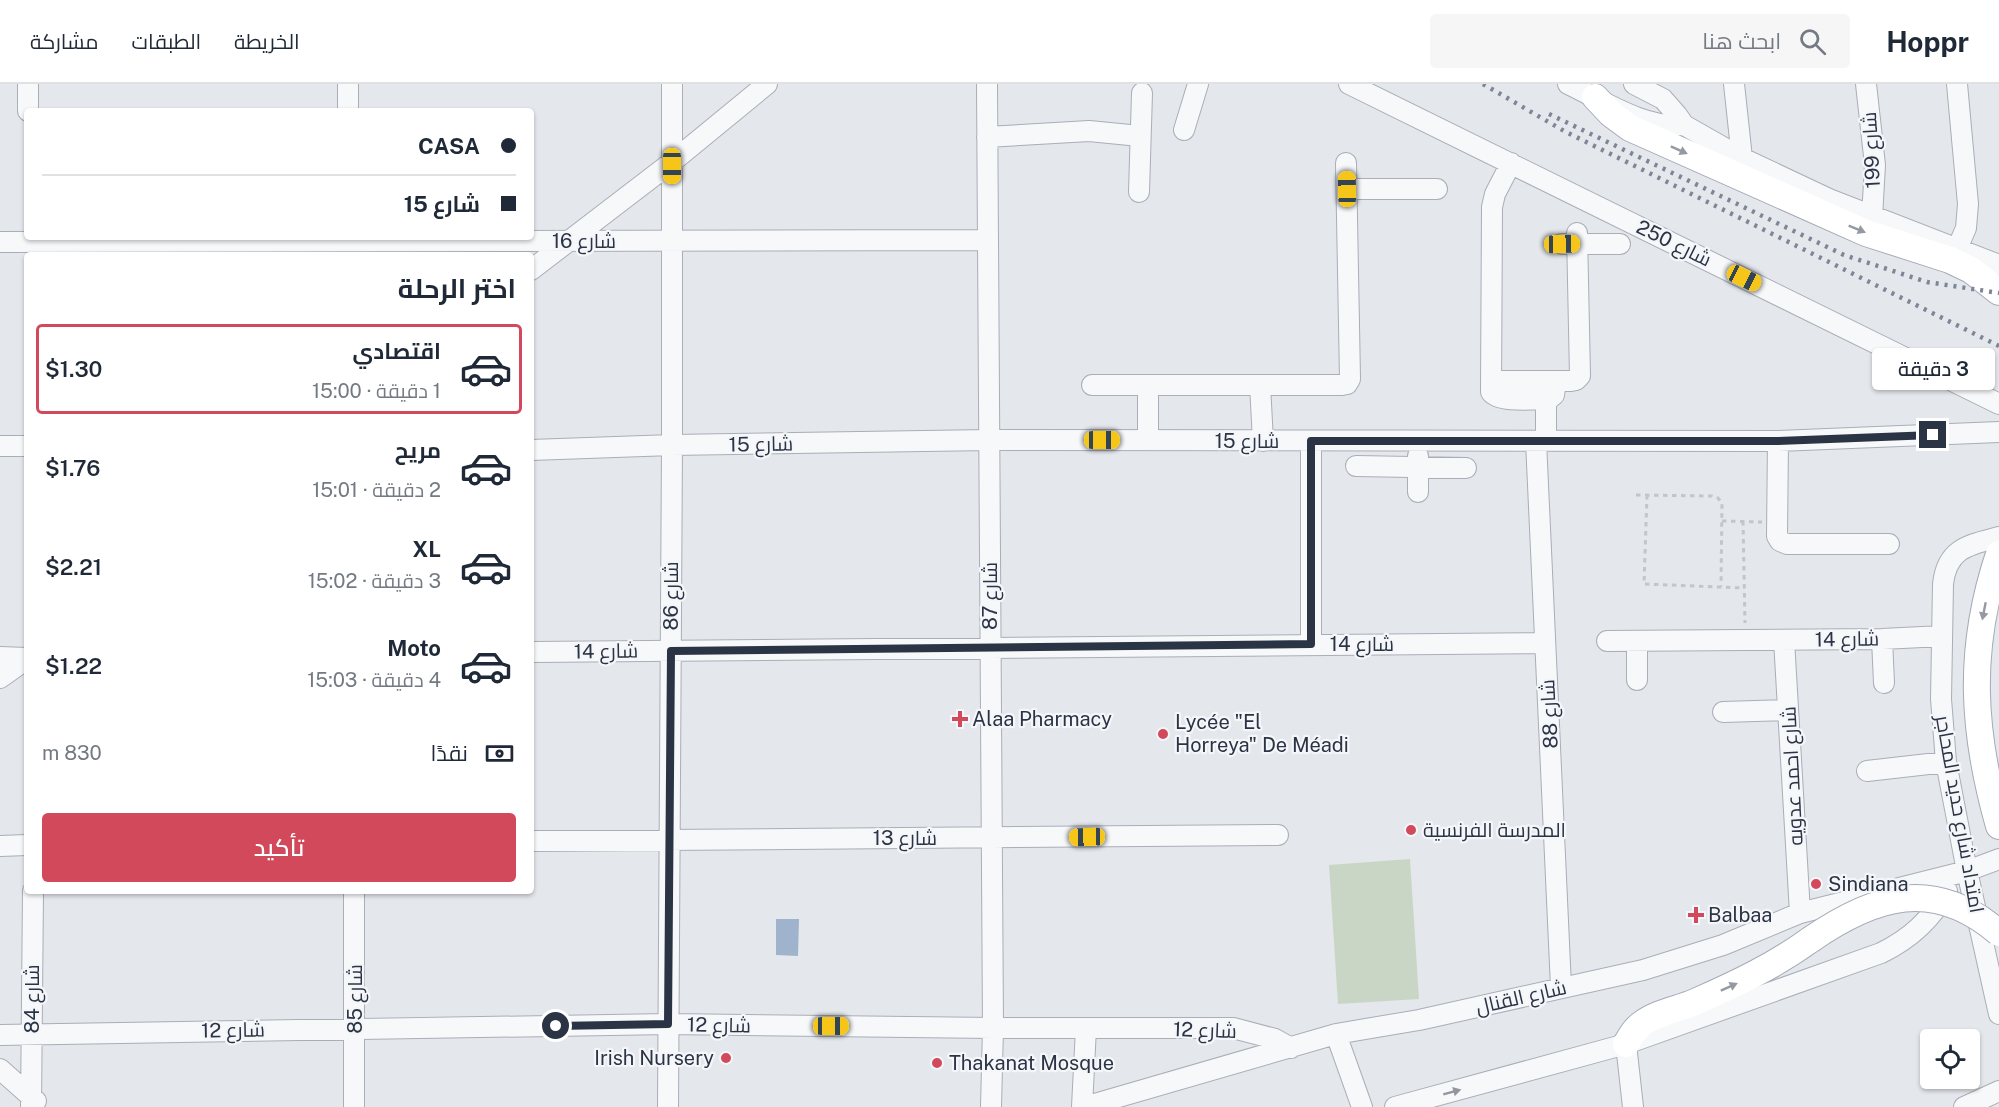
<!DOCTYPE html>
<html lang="ar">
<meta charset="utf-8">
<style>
:root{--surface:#fff;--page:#f6f6f7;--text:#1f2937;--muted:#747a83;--line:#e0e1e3;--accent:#d1495b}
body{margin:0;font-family:"Public Sans",Cairo,sans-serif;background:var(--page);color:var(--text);direction:rtl;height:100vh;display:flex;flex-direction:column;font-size:22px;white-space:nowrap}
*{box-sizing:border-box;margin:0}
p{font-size:20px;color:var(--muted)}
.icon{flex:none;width:33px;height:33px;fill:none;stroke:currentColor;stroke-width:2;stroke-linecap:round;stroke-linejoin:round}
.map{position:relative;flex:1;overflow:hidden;direction:ltr}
.details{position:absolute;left:24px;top:168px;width:510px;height:642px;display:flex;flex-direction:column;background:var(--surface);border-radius:6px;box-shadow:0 2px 4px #0004;direction:rtl}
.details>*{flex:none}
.hud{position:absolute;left:24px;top:24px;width:510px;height:132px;border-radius:6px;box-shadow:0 2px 4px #0004;direction:rtl;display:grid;align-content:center;height:132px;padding:0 18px;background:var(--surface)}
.controls{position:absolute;left:1920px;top:945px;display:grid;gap:12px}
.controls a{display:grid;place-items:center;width:60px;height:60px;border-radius:6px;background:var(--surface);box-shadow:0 2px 4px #0004;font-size:30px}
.end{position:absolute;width:27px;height:27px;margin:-14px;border:8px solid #2b3445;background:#fff;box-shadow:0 0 0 3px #fff}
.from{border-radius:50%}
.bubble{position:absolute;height:42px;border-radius:6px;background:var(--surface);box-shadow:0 2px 4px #0004;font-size:20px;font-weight:600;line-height:42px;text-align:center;direction:rtl}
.car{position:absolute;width:18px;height:36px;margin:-18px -9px;border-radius:8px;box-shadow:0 0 4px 2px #0007;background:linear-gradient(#f5c518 24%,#345 0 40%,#f5c518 0 76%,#345 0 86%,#f5c518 0)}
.hud b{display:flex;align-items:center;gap:21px;height:57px;font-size:22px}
.hud b+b{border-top:2px solid var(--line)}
.hud i{width:15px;height:15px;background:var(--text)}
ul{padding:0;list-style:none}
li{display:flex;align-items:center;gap:18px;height:90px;margin:0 12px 9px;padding:0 6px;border:3px solid transparent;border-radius:6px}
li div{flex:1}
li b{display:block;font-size:22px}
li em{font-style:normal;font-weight:600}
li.on{border-color:var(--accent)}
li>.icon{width:54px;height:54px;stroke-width:1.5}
h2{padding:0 18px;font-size:27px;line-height:72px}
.pay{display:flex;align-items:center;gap:15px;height:66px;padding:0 18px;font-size:22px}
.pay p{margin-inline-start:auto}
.button{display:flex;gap:12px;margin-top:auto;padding:12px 18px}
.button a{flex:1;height:69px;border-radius:6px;background:var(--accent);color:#fff;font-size:24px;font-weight:600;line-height:69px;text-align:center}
header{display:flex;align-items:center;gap:36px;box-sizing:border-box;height:84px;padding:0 30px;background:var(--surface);border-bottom:2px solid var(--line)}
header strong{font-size:28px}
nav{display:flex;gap:33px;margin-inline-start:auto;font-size:21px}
.search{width:420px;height:54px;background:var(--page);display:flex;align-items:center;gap:15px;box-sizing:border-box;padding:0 21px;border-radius:6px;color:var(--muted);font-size:22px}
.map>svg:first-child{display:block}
</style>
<header>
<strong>Hoppr</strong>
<div class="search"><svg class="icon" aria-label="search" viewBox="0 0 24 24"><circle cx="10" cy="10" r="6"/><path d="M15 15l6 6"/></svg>ابحث هنا</div>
<nav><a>الخريطة</a><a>الطبقات</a><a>مشاركة</a></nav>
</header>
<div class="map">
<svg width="1999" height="1023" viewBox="0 0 1999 1023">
<rect width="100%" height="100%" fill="#e4e7ec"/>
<path fill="#c9d6c5" d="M1410,775L1419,915L1338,920L1329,781Z"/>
<path fill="#9fb4cc" d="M776,835H799L798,872L776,871Z"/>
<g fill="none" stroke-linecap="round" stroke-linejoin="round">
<g stroke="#a9aeb7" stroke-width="22">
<path id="minor" d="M28,0V27
M348,0V27
M987,0L993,944L991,1023
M1349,0L1999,320
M1568,0C1604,17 1644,45 1684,41
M1634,0L1663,15L1677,31L1684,41L1742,74L1829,115L1999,181
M1734,0L1742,74
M1866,0L1875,81L1872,133
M1184,46L1198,0
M987,53L1089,47L1140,52
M1511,79L1495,110L1492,123L1491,308C1499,319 1535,315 1549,315L1554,311L1556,297
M1347,105H1437
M1139,108L1142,9
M0,158L988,156
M1562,160H1620
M1957,165L1966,144L1968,120L1957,0
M531,186L672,78L767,0
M1492,297H1571L1576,296L1580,292L1577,149
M1092,301H1342L1347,300L1350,295L1346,79
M1260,301L1263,357
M1148,356V301
M1311,357V560
M1536,357L1561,903
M1546,357V315
M1778,357L1777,452L1780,457L1787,460H1889
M0,362H27
M531,366L672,361L989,356L1778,357L1999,348
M1418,372V408
M1356,382L1466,384
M1999,453C1969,461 1947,464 1943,500L1941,615L1946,678L1967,787L1999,930
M1882,555L1884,599
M1784,556L1800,829
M1607,557L1882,555L1942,552
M1637,557V596
M531,568L1545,559
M0,573L27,574
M0,594L27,575
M1723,628L1788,626
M1867,687L1946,678
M531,757L1278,751
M0,762L27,761
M1336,950L1362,1023
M0,951L668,940L993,944H1233L1275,955L1291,964
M1626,960L1633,1023
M0,985L36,1017
M31,1023L33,807
M354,1023V807
M668,1023L672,361V0
M1082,1023L1086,944
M1084,1023L1336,950L1419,936L1643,886L1723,861L1800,829L1967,787L1999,775
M1395,1023L1626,960L1881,869C1910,855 1932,835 1947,807
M1964,1023L1999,1007"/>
</g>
<g stroke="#a3abb8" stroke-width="28">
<path id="major" d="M1595,13L1611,30L1630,44L1866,149L1950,176L1971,186L1999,208
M1999,470C1967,566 1972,647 1999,742
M1626,960C1631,952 1635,944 1643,939C1658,928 1679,925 1695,918C1736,900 1774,882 1810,856"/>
</g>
<path stroke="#c2c5cb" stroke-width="3" stroke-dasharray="4.5 4.5" stroke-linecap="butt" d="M1636,411L1712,412L1718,414L1722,419L1721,502
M1647,411L1644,500L1744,504
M1722,437L1762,438
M1743,437L1745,539"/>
<use href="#minor" stroke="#f7f8fa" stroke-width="20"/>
<use href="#major" stroke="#fff" stroke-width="26"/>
<path stroke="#7d8696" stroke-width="4.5" stroke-dasharray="3 6" stroke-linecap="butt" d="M1483,0L1564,47L1999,262
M1549,30L1844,171L1927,198L1999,209"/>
<g stroke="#a3abb8" stroke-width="28" stroke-linecap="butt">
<path id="major-bridge" d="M1810,856C1875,811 1934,793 1999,849"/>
</g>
<use href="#major-bridge" stroke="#fff" stroke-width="26"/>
</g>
<defs><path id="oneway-solid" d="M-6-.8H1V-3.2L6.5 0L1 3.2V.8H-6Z" transform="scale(1.5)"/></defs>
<g fill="#959aa2">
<use href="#oneway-solid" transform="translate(1679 66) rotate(24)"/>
<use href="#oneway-solid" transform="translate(1857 145) rotate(22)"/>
<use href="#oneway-solid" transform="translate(1984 527) rotate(101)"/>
<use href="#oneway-solid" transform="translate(1729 903) rotate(-24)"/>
</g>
<use fill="#9196a0" href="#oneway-solid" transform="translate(1452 1008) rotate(-15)"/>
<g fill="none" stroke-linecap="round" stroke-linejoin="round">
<path stroke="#2b3445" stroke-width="8" d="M556,942L668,940L671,567L1311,560V357H1778L1933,351"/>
</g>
<g fill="#d1495b" stroke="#f4f6f9" stroke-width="2">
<path d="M957 626h6v6h6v6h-6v6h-6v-6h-6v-6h6z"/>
<circle cx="1163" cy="650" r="6"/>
<circle cx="1411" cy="746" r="6"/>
<circle cx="1816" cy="800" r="6"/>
<path d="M1693 822h6v6h6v6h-6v6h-6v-6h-6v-6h6z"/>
<circle cx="726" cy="974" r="6"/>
<circle cx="937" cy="979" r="6"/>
</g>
<g text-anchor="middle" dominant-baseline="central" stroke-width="4.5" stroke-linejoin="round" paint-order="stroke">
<g font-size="20" fill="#2b3445" stroke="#f4f6f9">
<text transform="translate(1871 66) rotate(-93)">شارع 199</text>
<text x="584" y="157">شارع 16</text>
<text transform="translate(1674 159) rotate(26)">شارع 250</text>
<text x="1247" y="357">شارع 15</text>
<text transform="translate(761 360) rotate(-1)">شارع 15</text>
<text transform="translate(671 512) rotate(-90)">شارع 86</text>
<text transform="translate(990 512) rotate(-90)">شارع 87</text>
<text transform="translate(1847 555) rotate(-1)">شارع 14</text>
<text x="1362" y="560">شارع 14</text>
<text transform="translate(606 567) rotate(-1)">شارع 14</text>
<text transform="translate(1549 630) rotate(-93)">شارع 88</text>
<text transform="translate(1792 692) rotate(-93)">شارع احمد عدويه</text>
<text transform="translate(1960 730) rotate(80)">امتداد شارع حديد المحاجر</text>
<text x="905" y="754">شارع 13</text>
<text transform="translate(1521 913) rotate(-13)">شارع القنال</text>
<text transform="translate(32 915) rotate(-90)">شارع 84</text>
<text transform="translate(355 915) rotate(-90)">شارع 85</text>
<text transform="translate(719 941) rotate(1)">شارع 12</text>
<text transform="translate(233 946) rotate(-1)">شارع 12</text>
<text transform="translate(1205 946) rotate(2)">شارع 12</text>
</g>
<g font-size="20" fill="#2b3445" stroke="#f4f6f9" text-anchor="start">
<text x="972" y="635">Alaa Pharmacy</text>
<text x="1175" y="638">Lycée "El<tspan x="1175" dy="23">Horreya" De Méadi</tspan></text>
<text x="1423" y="746">المدرسة الفرنسية</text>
<text x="1828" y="800">Sindiana</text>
<text x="1708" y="831">Balbaa</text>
<text x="714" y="974" text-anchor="end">Irish Nursery</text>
<text x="949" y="979">Thakanat Mosque</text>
</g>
</g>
</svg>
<div class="controls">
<a><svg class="icon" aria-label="locate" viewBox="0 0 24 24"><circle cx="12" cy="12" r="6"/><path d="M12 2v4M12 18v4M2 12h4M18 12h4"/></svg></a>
</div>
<i class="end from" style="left:556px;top:942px"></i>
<i class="end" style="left:1933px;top:351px"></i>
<div class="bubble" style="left:1872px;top:264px;width:123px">3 دقيقة</div>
<i class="car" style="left:672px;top:82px;rotate:180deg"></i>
<i class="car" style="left:1347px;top:105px;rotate:359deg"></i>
<i class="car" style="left:1562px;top:160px;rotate:89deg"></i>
<i class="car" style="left:1744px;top:194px;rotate:116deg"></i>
<i class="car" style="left:1102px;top:356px;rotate:90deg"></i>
<i class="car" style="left:1087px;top:753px;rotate:269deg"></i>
<i class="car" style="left:831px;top:942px;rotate:90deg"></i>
<div class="hud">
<b><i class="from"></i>CASA</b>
<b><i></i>شارع 15</b>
</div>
<section class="details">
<h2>اختر الرحلة</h2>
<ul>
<li class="on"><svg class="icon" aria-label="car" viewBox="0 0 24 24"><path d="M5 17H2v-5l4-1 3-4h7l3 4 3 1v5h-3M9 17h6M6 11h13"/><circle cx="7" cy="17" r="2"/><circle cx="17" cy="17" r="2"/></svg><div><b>اقتصادي</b><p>1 دقيقة · 15:00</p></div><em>$1.30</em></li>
<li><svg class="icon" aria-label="car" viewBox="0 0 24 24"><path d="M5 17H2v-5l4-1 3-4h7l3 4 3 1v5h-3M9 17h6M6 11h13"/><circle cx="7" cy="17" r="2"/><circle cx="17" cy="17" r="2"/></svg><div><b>مريح</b><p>2 دقيقة · 15:01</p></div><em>$1.76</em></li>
<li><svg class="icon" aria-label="car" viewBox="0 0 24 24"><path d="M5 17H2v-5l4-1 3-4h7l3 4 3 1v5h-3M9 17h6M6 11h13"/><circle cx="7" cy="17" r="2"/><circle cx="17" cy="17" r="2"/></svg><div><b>XL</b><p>3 دقيقة · 15:02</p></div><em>$2.21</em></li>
<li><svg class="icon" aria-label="car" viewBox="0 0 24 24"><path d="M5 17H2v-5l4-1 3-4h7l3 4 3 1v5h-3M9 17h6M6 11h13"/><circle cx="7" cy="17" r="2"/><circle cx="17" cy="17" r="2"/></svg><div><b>Moto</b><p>4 دقيقة · 15:03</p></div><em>$1.22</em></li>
</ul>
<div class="pay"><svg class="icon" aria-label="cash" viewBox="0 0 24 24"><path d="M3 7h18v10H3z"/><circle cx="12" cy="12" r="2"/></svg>نقدًا<p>830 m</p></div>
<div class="button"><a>تأكيد</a></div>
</section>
</div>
